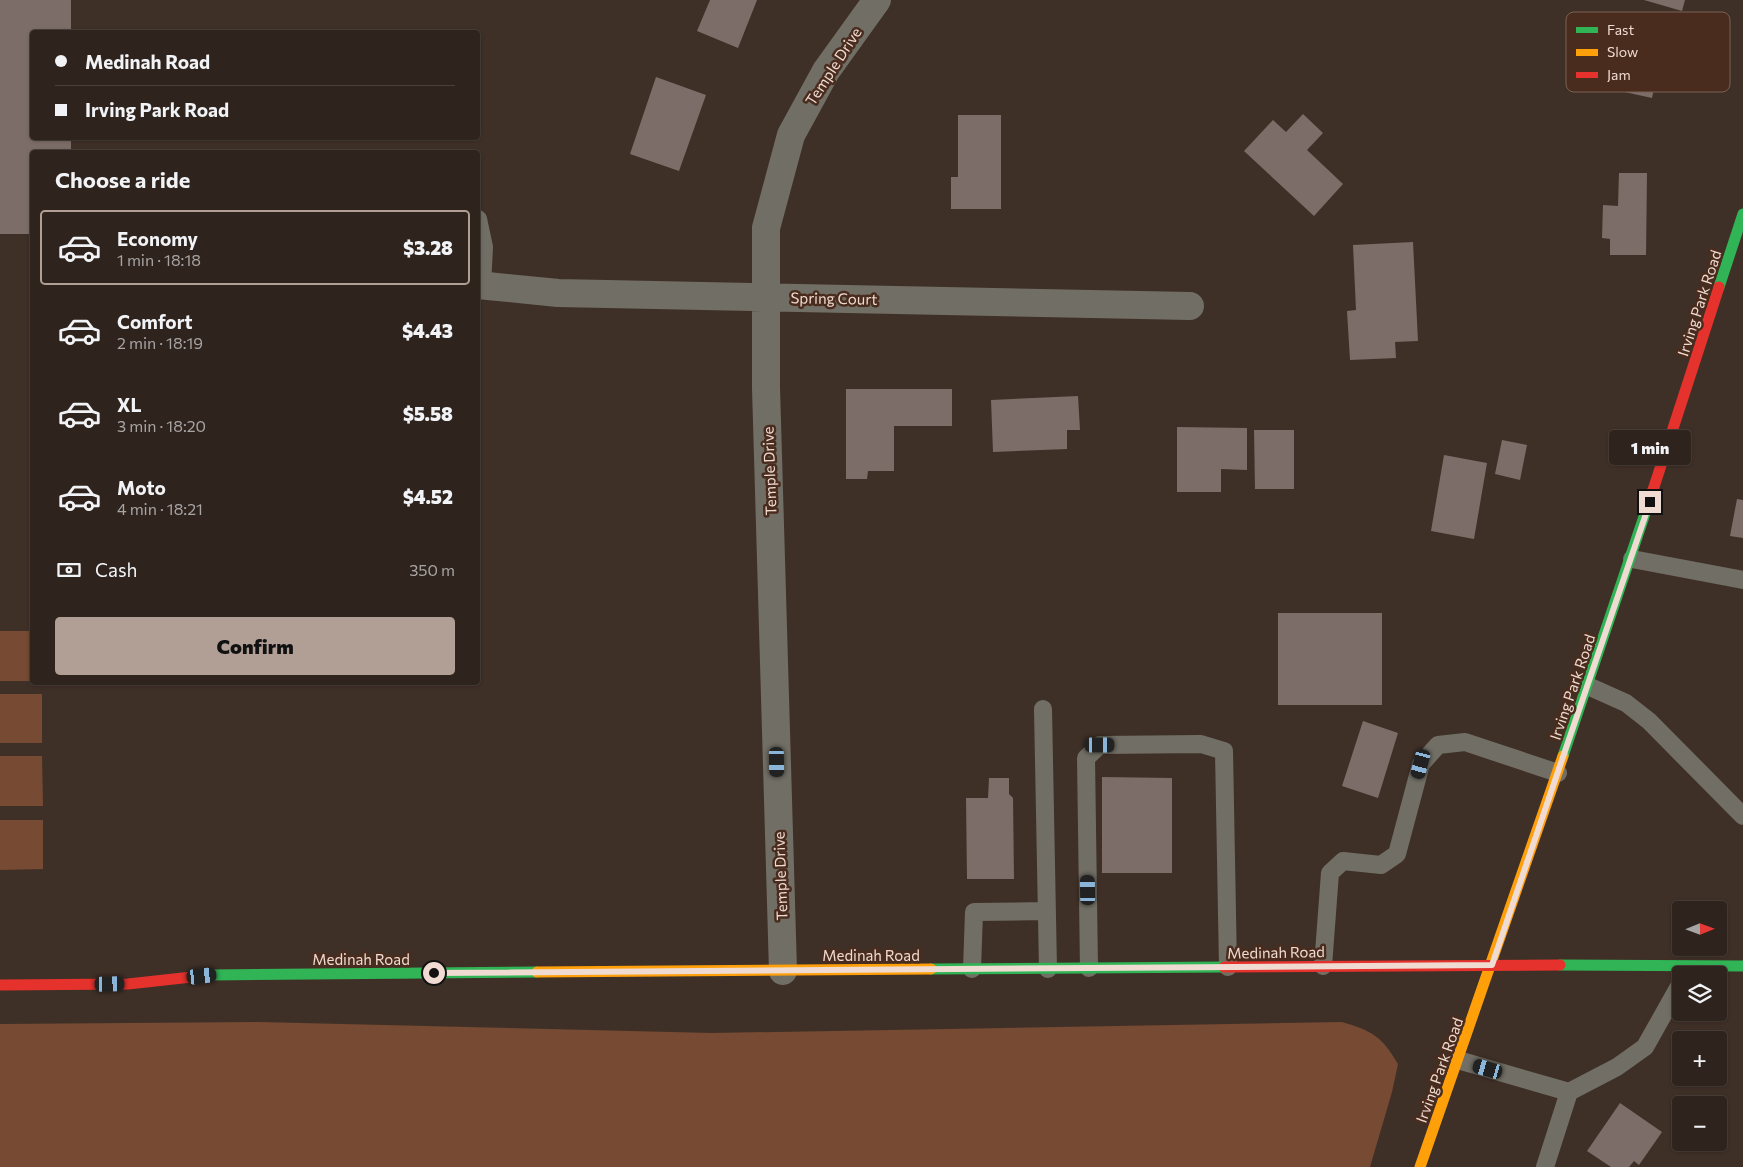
<!DOCTYPE html>
<meta charset="utf-8">
<style>
:root{--surface:#2f241d;--page:#3b302a;--text:#f1f3f6;--muted:#a7a4a4;--line:#4a413b;--accent:#b19f96}
body{margin:0;font-family:Commissioner,sans-serif;background:var(--page);color:var(--text);height:100vh;display:flex;flex-direction:column;font-size:19px;white-space:nowrap}
*{box-sizing:border-box;margin:0}
p{font-size:16px;color:var(--muted)}
.icon{flex:none;width:28px;height:28px;fill:none;stroke:currentColor;stroke-width:2;stroke-linecap:round;stroke-linejoin:round}
.map{position:relative;flex:1;overflow:hidden}
.panel{position:absolute;left:30px;top:150px;width:450px;height:535px;display:flex;flex-direction:column;background:var(--surface);border-radius:5px;box-shadow:0 1px 4px #0004,0 0 0 1px var(--line)}
.panel>*{flex:none}
.banner{position:absolute;left:30px;top:30px;width:450px;height:110px;border-radius:5px;box-shadow:0 1px 4px #0004,0 0 0 1px var(--line);display:grid;align-content:center;height:110px;padding:0 25px;background:var(--surface)}
.needle{width:32px;rotate:89deg}
.tools{position:absolute;left:1672px;top:901px;display:grid;gap:10px}
.tools a{display:grid;place-items:center;width:55px;height:55px;border-radius:5px;background:var(--surface);box-shadow:0 1px 4px #0004,0 0 0 1px var(--line);font-size:25px}
.end{position:absolute;width:22px;height:22px;margin:-11px;border:6px solid #efdbd2;background:#111;box-shadow:0 0 0 2px #111}
.from{border-radius:50%}
.bubble{position:absolute;height:35px;border-radius:5px;background:var(--surface);box-shadow:0 1px 4px #0004,0 0 0 1px var(--line);font-size:16px;font-weight:800;line-height:35px;text-align:center}
.car{position:absolute;width:15px;height:30px;margin:-15px -8px;border-radius:6px;box-shadow:0 0 4px 1px #0007;background:linear-gradient(#222 24%,#8ab4d8 0 40%,#222 0 76%,#8ab4d8 0 86%,#222 0)}
.banner b{display:flex;align-items:center;gap:18px;height:48px;font-size:19px}
.banner b+b{border-top:1px solid var(--line)}
.banner i{width:12px;height:12px;background:var(--text)}
ul{padding:0;list-style:none}
li{display:flex;align-items:center;gap:15px;height:75px;margin:0 10px 8px;padding:0 15px;border:2px solid transparent;border-radius:5px}
li div{flex:1}
li b{display:block;font-size:19px}
li em{font-style:normal;font-weight:800}
li.current{border-color:var(--accent)}
li>.icon{width:45px;height:45px;stroke-width:1.5}
h2{padding:0 25px;font-size:22px;line-height:60px}
.pay{display:flex;align-items:center;gap:12px;height:55px;padding:0 25px;font-size:19px}
.pay p{margin-inline-start:auto}
.primary-button{display:flex;gap:10px;margin-top:auto;padding:10px 25px}
.primary-button a{flex:1;height:58px;border-radius:5px;background:var(--accent);color:#111;font-size:20px;font-weight:800;line-height:58px;text-align:center}
.map>svg:first-child{display:block}
</style>
<div class="map">
<svg width="1743" height="1167" viewBox="0 0 1743 1167">
<rect width="100%" height="100%" fill="#3f3027"/>
<path fill="#764a33" d="M0,631H32V681H0Z
M0,694H42V743H0Z
M0,756H42L43,806H0Z
M0,820H43V869L0,870Z
M259,1022L712,1033L1342,1022C1373,1031 1382,1037 1398,1064L1392,1092L1370,1167H0V1024Z"/>
<path fill="#7c6d68" d="M0,0H71V32H32V138H71V152H32V234H0Z
M710,0H757L738,48L697,31Z
M1644,0H1685L1682,11Z
M1625,67L1657,73L1652,98L1620,91Z
M656,77L706,95L679,171L630,154Z
M1303,114L1323,133L1307,150L1343,184L1314,216L1244,151L1273,120L1286,132Z
M958,115H1001V209H951V177H958Z
M1619,173H1647L1646,255H1610V239L1602,238L1603,205L1618,206Z
M1413,242L1418,341L1395,342L1396,358L1350,360L1347,311L1356,310L1353,245Z
M846,389H952V426H894V471H868L867,479H846Z
M1078,396L1080,430H1067V449L993,452L991,400Z
M1177,427L1247,428V470L1221,469V492H1177Z
M1254,430H1294V489H1255Z
M1502,440L1527,445L1520,480L1495,474Z
M1444,455L1487,463L1474,539L1431,531Z
M1737,499L1743,500V538L1730,536Z
M1278,613H1382V705H1278Z
M1363,721L1398,733L1378,798L1342,786Z
M1102,777L1172,778V873H1102Z
M989,778H1009V794L1013,798L1014,879H967L966,798H988Z
M1620,1103L1662,1132L1639,1165L1634,1161L1629,1167H1611L1587,1151Z"/>
<g fill="none" stroke-linecap="round" stroke-linejoin="round">
<path stroke="#716f65" stroke-width="18" d="M478,219L484,247L482,286
M1632,559L1743,580
M1588,686L1626,703L1649,721L1743,816
M1043,709L1048,969
M1323,966L1330,873L1343,861L1381,865L1397,854L1421,764L1438,745L1465,742L1558,773
M1089,968L1086,758L1100,745L1201,744L1224,751L1228,967
M972,969L974,912L1045,911
M1458,1060L1569,1092
M1545,1167L1569,1092L1617,1067L1645,1047L1681,983"/>
<path stroke="#716f65" stroke-width="28" d="M478,285L558,293L1190,306
M783,971L766,388V228L791,135L826,71L877,0"/>
<path stroke="#30b455" stroke-width="11" d="M1719,287L1743,214
M1563,756L1653,490
M1560,965L1743,966
M931,969L1224,967
M210,975L537,972"/>
<path stroke="#ff9f0a" stroke-width="11" d="M537,972L931,969
M1420,1167L1563,756"/>
<path stroke="#e5322d" stroke-width="11" d="M1653,490L1719,287
M1224,967L1560,965
M0,985L128,984L210,975"/>
</g>
<g fill="none" stroke-linecap="round" stroke-linejoin="round">
<path stroke="#efdbd2" stroke-width="6" d="M434,973L1492,965L1650,502"/>
</g>
<g text-anchor="middle" dominant-baseline="central" stroke-width="5" stroke-linejoin="round" paint-order="stroke">
<g font-size="15" fill="#efdbd2" stroke="#492c1d">
<text transform="translate(833 66) rotate(-57)">Temple Drive</text>
<text transform="translate(834 298) rotate(1)">Spring Court</text>
<text transform="translate(1699 303) rotate(-72)">Irving Park Road</text>
<text transform="translate(769 471) rotate(-92)">Temple Drive</text>
<text transform="translate(1572 687) rotate(-71)">Irving Park Road</text>
<text transform="translate(780 876) rotate(-92)">Temple Drive</text>
<text transform="translate(1276 952) rotate(-1)">Medinah Road</text>
<text x="871" y="955">Medinah Road</text>
<text x="361" y="959">Medinah Road</text>
<text transform="translate(1439 1070) rotate(-70)">Irving Park Road</text>
</g>
</g>
<rect x="1566" y="12" width="164" height="80" rx="8" fill="#492c1d" stroke="#7b6153" stroke-width="1"/>
<rect x="1576" y="27" width="22" height="6" fill="#30b455"/>
<rect x="1576" y="49" width="22" height="7" fill="#ff9f0a"/>
<rect x="1576" y="72" width="22" height="6" fill="#e5322d"/>
<g font-size="14" fill="#efdbd2">
<text x="1607" y="35">Fast</text>
<text x="1607" y="57">Slow</text>
<text x="1607" y="80">Jam</text>
</g>
</svg>
<div class="tools">
<a><svg class="needle" viewBox="-14 -14 28 28"><path d="M0-13l5 13h-10z" fill="#e53935"/><path d="M0 13l5-13h-10z" fill="#a7a4a4"/></svg></a>
<a><svg class="icon" aria-label="layers" viewBox="0 0 24 24"><path d="M12 4l9 5-9 5-9-5zM3 14l9 5 9-5"/></svg></a>
<a>+</a>
<a>−</a>
</div>
<i class="end from" style="left:434px;top:973px"></i>
<i class="end" style="left:1650px;top:502px"></i>
<div class="bubble" style="left:1609px;top:430px;width:82px">1 min</div>
<i class="car" style="left:1100px;top:745px;rotate:90deg"></i>
<i class="car" style="left:777px;top:762px;rotate:179deg"></i>
<i class="car" style="left:1421px;top:764px;rotate:195deg"></i>
<i class="car" style="left:1088px;top:890px;rotate:359deg"></i>
<i class="car" style="left:202px;top:976px;rotate:84deg"></i>
<i class="car" style="left:110px;top:984px;rotate:89deg"></i>
<i class="car" style="left:1488px;top:1069px;rotate:286deg"></i>
<div class="banner">
<b><i class="from"></i>Medinah Road</b>
<b><i></i>Irving Park Road</b>
</div>
<section class="panel">
<h2>Choose a ride</h2>
<ul>
<li class="current"><svg class="icon" aria-label="car" viewBox="0 0 24 24"><path d="M5 17H2v-5l4-1 3-4h7l3 4 3 1v5h-3M9 17h6M6 11h13"/><circle cx="7" cy="17" r="2"/><circle cx="17" cy="17" r="2"/></svg><div><b>Economy</b><p>1 min · 18:18</p></div><em>$3.28</em></li>
<li><svg class="icon" aria-label="car" viewBox="0 0 24 24"><path d="M5 17H2v-5l4-1 3-4h7l3 4 3 1v5h-3M9 17h6M6 11h13"/><circle cx="7" cy="17" r="2"/><circle cx="17" cy="17" r="2"/></svg><div><b>Comfort</b><p>2 min · 18:19</p></div><em>$4.43</em></li>
<li><svg class="icon" aria-label="car" viewBox="0 0 24 24"><path d="M5 17H2v-5l4-1 3-4h7l3 4 3 1v5h-3M9 17h6M6 11h13"/><circle cx="7" cy="17" r="2"/><circle cx="17" cy="17" r="2"/></svg><div><b>XL</b><p>3 min · 18:20</p></div><em>$5.58</em></li>
<li><svg class="icon" aria-label="car" viewBox="0 0 24 24"><path d="M5 17H2v-5l4-1 3-4h7l3 4 3 1v5h-3M9 17h6M6 11h13"/><circle cx="7" cy="17" r="2"/><circle cx="17" cy="17" r="2"/></svg><div><b>Moto</b><p>4 min · 18:21</p></div><em>$4.52</em></li>
</ul>
<div class="pay"><svg class="icon" aria-label="cash" viewBox="0 0 24 24"><path d="M3 7h18v10H3z"/><circle cx="12" cy="12" r="2"/></svg>Cash<p>350 m</p></div>
<div class="primary-button"><a>Confirm</a></div>
</section>
</div>
